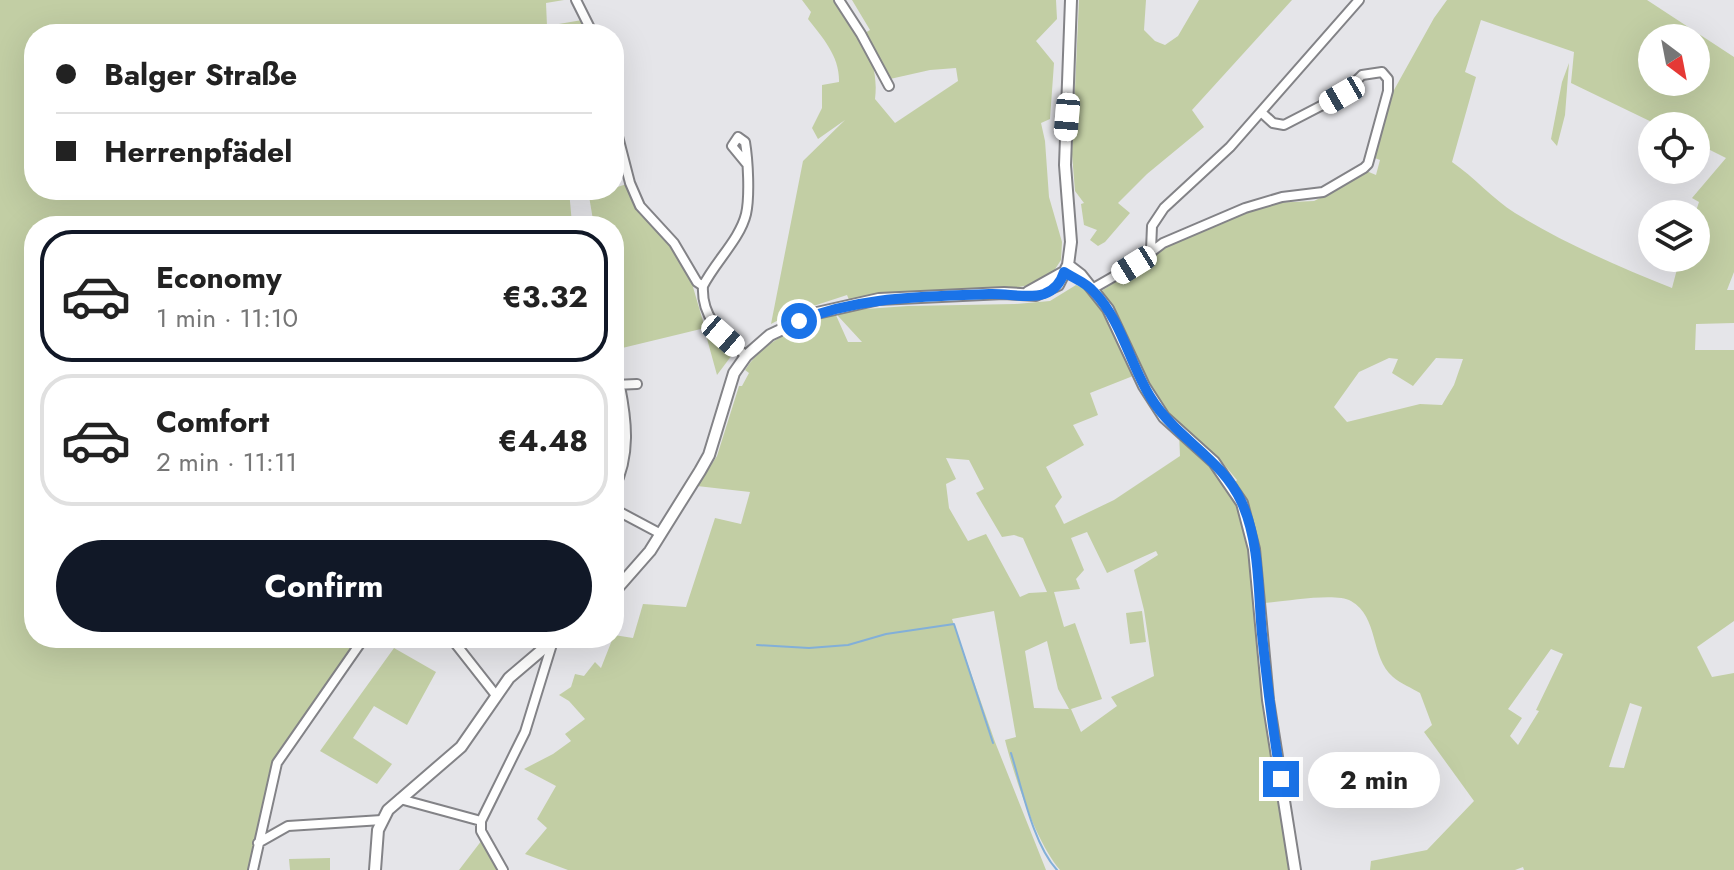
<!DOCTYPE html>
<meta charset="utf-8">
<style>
:root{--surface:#fff;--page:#f2f2f2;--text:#222;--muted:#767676;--line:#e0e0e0;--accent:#111827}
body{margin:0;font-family:Jost,sans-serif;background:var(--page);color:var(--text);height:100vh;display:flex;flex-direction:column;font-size:30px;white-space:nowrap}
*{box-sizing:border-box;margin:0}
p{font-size:26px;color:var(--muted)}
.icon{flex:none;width:44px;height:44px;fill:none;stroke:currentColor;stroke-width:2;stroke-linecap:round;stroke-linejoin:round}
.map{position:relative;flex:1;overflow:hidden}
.sheet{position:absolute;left:24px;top:216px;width:600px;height:432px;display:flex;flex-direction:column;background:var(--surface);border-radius:32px;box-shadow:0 8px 32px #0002}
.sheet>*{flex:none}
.guide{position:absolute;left:24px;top:24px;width:600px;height:176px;border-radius:32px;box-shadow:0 8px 32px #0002;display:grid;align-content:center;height:176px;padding:0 32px;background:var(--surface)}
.needle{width:52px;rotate:148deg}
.controls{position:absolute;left:1638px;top:24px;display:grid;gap:16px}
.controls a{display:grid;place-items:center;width:72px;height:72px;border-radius:50%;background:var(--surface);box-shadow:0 8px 32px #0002;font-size:40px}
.end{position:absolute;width:36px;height:36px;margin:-18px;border:10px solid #1a73e8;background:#fff;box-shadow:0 0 0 4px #fff}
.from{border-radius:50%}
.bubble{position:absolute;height:56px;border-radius:28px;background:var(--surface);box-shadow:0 8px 32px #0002;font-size:26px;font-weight:700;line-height:56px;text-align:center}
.car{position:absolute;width:24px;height:48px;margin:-24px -12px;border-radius:10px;box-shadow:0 0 6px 2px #0007;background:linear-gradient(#fff 24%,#345 0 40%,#fff 0 76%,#345 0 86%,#fff 0)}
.guide b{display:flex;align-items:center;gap:28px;height:76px;font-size:30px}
.guide b+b{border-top:2px solid var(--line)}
.guide i{width:20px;height:20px;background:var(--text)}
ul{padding:14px 0 0;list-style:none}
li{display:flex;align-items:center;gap:24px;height:132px;margin:0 16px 12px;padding:0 16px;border:4px solid var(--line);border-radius:32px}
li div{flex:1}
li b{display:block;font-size:30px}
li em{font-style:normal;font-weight:700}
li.current{border-color:var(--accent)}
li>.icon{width:72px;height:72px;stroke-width:1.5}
.primary-button{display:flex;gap:16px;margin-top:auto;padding:16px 32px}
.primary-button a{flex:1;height:92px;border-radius:48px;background:var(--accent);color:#fff;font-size:32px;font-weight:700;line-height:92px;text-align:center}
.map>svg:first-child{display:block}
</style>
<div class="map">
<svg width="1734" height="870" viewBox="0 0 1734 870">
<rect width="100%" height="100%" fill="#e5e5e9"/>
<path fill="#c2cea4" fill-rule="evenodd" d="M0,0H564L546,3L547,26L588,19L585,34H34V190H569L572,224L582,226H34V638H360L275,759L255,842L251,870H0Z
M802,0H838C858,34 880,58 875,99L895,123L958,81L956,68L930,70L890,79L863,34L870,30L852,0H1056L1057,19L1036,41L1054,63L1050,119L1041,123L1045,141L1049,197L1062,242L1061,260L1052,274L1030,285L992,292L850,302L847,295L792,313L771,324L803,161L845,120L818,139L812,128L822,108V85L839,82C840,57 823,38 808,19L811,12Z
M1079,0H1146L1144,30L1155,41L1165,45L1178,36L1199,0H1292L1192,110L1204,127L1147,174L1118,203L1130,213L1105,242L1098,246L1090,240L1097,230L1084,225L1081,204L1084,203L1075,191L1072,154Z
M1447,0H1647L1734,57V272L1727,290H1734V323L1696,324L1695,350H1734V621L1697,647L1712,677L1734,673V870H1524L1523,867L1515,870H1370L1371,861L1427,850L1474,801L1424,732L1432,725L1420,693C1412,688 1401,684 1393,677C1370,657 1379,617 1351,601C1335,592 1283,602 1263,603C1259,562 1256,520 1234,484L1237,480L1217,456L1186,436L1214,462L1240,506L1246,523L1251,548L1262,658L1292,870H1060C1036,842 1014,776 1005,740L1016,737L994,611L952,619L995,742L1046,870H568L525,854L547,828L537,819L556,786L524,769L553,754L571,741L565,734L585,719L569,701L559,695L571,687L575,674L584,676L595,662L601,668L614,635L633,638L643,604L686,607L715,518L741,524L750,492L697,486L717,456L739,386H742L749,373L745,370C765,339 802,325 835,313L848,342H862L838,316V311L908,306L1015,304L1050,301L1076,285L1097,294L1139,266L1161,246L1271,203L1314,201L1342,187L1364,170L1376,175L1380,160L1372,157L1394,90L1434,18ZM1481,20L1574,52L1571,83L1660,126H1696V143L1726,158L1692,198L1699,202L1695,214L1696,258H1680L1672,288C1619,267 1564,243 1515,213C1493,199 1474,177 1452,162L1476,77L1465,72ZM1652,38H1696V82H1652ZM1389,358L1398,359L1392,373L1413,386L1436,358L1463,359L1454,385L1442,405L1420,404L1347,422L1334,407L1359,372ZM1138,374L1152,401L1179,432L1180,456L1114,500L1064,524L1055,506L1062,497L1046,467L1084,445L1073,425L1098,415L1090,393ZM946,458L969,460L984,489L976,493L1002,537L1014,535L1023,538L1047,592L1029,593L1020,597L986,534L968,541L949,508L946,484L956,479ZM1087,532L1107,573L1156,551L1158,555L1134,570L1144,610L1154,676L1111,697L1117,706L1081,732L1071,709L1102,699L1075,623L1064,627L1054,592L1080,589L1076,579L1084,570L1071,538ZM1047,641L1058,689L1069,709L1034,708L1025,651ZM1551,649L1563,654L1536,710L1539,711L1518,745L1510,736L1522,718L1508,709ZM1630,703L1642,707L1624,768L1609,767Z
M1569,63L1565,115L1557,146L1551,139L1562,82Z
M630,183L640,206L674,243L697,282L693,287L705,328L614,350V226H594L589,196L614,190V188Z
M706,335H710L731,350L732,355L717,375Z
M1142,611L1146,642L1130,644L1126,613Z
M394,648L436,672L407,725L374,706L353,738L392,764L377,784L320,751Z
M482,840L500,870H459Z
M330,858V870H290L289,859Z"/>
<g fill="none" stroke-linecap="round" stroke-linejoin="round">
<path stroke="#82afd8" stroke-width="2" d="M757,645L809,648L848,645L886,634L954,624L993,743
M1011,753C1022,788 1033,844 1057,870"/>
<g stroke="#838387" stroke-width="12">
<path id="minor" d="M576,0L593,34
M839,0L861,34L889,86
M614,121L630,183L640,206L674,243L697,282L703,286C701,319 724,336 746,356
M1151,250L1152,226L1164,208L1230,147L1359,0
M703,286C715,262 740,239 746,214C750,196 748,160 745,142L738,137L732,146L746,163
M1092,289L1134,265L1163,243L1245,208L1282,197L1323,192L1364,168L1368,164L1388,91V79L1382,72L1362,75L1342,95L1284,125L1273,123L1261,112
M614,385L637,384
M614,489C631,455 627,421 620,386
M614,509L661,534
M451,638L495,694
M400,799L481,821
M258,843L288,826L382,820
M253,870L277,763L364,638
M503,870L481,831V821L525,732L553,641"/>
</g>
<g stroke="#838387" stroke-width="14">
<path id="tertiary" d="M1068,265L1081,275L1108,309L1144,386L1164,417L1214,462L1242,503L1254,549L1268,700L1295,870
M1028,292L1062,273
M614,592L650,551L700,471L709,455L734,373L746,356L770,335L817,313L879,299L1004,293L1036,295L1058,285L1068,265L1071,242L1065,165L1071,0
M375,870L378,830L388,810L461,747L509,678L556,638"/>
</g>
<use href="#minor" stroke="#fff" stroke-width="8"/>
<use href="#tertiary" stroke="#fff" stroke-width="10"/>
</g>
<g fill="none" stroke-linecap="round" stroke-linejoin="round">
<path stroke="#1a73e8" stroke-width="10" d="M799,321C860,296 924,297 989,294C1006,293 1028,299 1044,294C1055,290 1061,282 1064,272C1073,278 1087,283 1094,292C1122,321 1130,365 1151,398C1176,439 1222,458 1242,503C1260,543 1258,592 1262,634C1267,683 1273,731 1281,779"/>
</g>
</svg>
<div class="controls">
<a><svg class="needle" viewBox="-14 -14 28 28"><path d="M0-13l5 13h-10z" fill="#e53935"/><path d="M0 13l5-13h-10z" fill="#767676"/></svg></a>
<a><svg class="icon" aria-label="locate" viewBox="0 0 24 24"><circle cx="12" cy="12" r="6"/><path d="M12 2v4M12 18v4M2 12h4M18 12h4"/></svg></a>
<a><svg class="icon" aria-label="layers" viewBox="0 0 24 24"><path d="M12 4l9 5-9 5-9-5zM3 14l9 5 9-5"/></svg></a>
</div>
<i class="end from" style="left:799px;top:321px"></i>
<i class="end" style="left:1281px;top:779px"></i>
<div class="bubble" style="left:1308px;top:752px;width:132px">2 min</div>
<i class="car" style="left:1342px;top:95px;rotate:240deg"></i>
<i class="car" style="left:1067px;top:117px;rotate:185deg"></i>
<i class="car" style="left:1134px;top:265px;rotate:238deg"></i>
<i class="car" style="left:723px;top:336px;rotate:131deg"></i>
<div class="guide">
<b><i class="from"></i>Balger Straße</b>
<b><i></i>Herrenpfädel</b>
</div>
<section class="sheet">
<ul>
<li class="current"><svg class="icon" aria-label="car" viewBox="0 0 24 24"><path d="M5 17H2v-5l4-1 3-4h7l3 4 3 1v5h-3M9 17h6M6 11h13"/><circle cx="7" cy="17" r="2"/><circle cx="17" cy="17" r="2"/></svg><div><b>Economy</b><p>1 min · 11:10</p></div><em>€3.32</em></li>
<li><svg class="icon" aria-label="car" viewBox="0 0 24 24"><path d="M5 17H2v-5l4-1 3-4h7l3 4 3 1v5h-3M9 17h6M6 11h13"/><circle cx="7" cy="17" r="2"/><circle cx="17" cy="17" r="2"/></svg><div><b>Comfort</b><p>2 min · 11:11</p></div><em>€4.48</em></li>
</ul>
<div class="primary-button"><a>Confirm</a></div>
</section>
</div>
